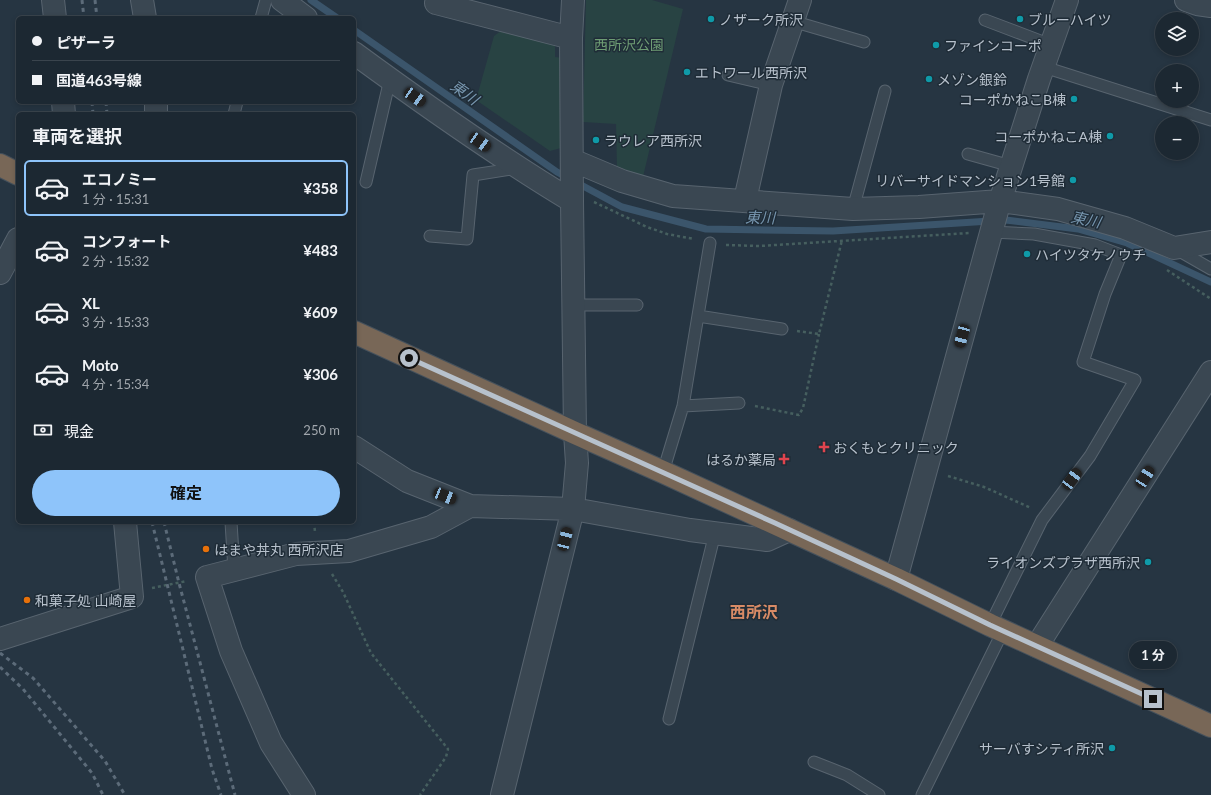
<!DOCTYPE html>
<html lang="ja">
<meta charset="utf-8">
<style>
:root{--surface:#1c2832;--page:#25303a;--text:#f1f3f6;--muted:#a0a6ac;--line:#3a444d;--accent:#8ec4fa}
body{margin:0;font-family:Lato,"Noto Sans JP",sans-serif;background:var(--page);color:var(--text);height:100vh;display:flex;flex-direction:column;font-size:15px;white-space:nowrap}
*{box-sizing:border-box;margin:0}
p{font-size:13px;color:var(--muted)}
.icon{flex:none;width:22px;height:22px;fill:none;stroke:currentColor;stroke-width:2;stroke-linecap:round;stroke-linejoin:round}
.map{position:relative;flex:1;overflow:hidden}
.side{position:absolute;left:16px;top:112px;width:340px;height:412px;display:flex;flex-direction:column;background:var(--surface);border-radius:6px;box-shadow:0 2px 6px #0003,0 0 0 1px var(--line)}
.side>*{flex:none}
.top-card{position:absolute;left:16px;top:16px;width:340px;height:88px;border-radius:6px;box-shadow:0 2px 6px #0003,0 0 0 1px var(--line);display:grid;align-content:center;height:88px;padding:0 16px;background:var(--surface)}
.tools{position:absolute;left:1155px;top:12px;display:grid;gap:8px}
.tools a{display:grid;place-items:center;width:44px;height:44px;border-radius:50%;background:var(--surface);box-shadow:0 2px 6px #0003,0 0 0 1px var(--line);font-size:20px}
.end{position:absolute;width:18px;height:18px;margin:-9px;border:5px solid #b7c1cc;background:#111;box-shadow:0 0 0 2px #111}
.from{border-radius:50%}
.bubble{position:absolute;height:28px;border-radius:14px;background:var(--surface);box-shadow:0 2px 6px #0003,0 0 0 1px var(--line);font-size:13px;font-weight:700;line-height:28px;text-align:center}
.car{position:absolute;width:12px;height:24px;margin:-12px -6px;border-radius:5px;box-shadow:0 0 3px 1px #0007;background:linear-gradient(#222 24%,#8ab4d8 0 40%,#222 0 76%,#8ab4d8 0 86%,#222 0)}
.top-card b{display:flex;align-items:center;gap:14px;height:38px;font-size:15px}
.top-card b+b{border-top:1px solid var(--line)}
.top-card i{width:10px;height:10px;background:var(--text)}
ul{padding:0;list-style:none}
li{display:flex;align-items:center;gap:12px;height:56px;margin:0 8px 6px;padding:0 8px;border:2px solid transparent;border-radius:6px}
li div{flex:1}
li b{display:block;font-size:15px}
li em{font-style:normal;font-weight:700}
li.current{border-color:var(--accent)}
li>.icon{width:36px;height:36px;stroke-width:1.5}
h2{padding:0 16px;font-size:18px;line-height:48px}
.pay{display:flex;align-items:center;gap:10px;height:44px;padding:0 16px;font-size:15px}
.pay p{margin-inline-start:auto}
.action{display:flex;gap:8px;margin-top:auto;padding:8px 16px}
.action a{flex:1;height:46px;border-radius:24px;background:var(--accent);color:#111;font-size:16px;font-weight:700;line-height:46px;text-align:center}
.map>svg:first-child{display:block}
</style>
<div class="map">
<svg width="1211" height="795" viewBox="0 0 1211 795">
<rect width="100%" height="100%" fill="#263542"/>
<path fill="#284343" d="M586,0H652L683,9L642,181L617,168L616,124L583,122Z
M501,31L555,44V57L563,58L561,148L550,151L476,100L494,36Z"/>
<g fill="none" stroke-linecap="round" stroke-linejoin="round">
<path stroke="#3b556b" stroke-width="7" d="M311,0L337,18
M354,30L557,172L622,207L706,229L833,231L1006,220L1078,229L1127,243L1211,282"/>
<g stroke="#58646f" stroke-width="13">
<path id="lane" d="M261,18L266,0
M985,20L1051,45
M792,21L864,42
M1044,67L1211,120
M728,75L771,85
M234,114L237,102
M968,154L1011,166
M366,182L390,79
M853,209L885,91
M430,236L467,239L473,175L518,168
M1176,249L1211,269
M573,305H637
M698,316L782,329
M683,406L739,403
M663,472L683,406L710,243
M231,522L234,570
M990,625L1042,520L1090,456L1135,380L1083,362L1105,294L1121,255L1095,245L1034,234L991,232
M669,719L715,533
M814,762L847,775L879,795
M922,795L1003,631"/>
</g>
<g stroke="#58646f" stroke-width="24">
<path id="street" d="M53,0L55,18
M142,0L145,18
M282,0L306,18
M437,0L436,3L571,38
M1186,0L1197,4L1211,6
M354,53C425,105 497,156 572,201L575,433L577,463L573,509L502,795
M63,102L64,114
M156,102V114
M572,160L622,181L673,196L853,209L919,207L1000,201L1058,209L1125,228L1174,248L1211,242
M572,201L571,38L573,0
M747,201V191L771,85L800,0
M0,273L18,239
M354,447L407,481L470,506L573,509L690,530L767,540L789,530
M896,579L997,211L1039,79L1067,0
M0,639L132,597L125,522
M1037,646L1211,372
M304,795L271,743L231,651L207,577L296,554L349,551L431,527L470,506"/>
</g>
<g stroke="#45515c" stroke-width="24">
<path id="highway" d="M0,165L18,174
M354,332L575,433L663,472L896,579L990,625L1211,726"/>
</g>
<path stroke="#465f5f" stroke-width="2.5" stroke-dasharray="3 3" stroke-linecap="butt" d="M594,202L647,227L667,234L694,239
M726,245L759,246L969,233
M1167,270L1211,299
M797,331L819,334L842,240
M755,406L799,415L803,408L819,334
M948,476L984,487L1031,508
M314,522L315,532
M332,574L343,592L371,653L448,749L446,757L420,795
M152,588L187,581"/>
<use href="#lane" stroke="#3a4752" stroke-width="11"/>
<use href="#street" stroke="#3a4752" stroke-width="22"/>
<use href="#highway" stroke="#786757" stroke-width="22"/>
<path stroke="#5c6b79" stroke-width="3" stroke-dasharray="4 4" stroke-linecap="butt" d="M82,0L84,18
M95,0L97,18
M92,102L93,114
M106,102L107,114
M152,522L212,769L221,795
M164,522L179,583L235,795
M0,653L33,678L105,761L125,795
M0,667L23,689L92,773L103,795"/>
</g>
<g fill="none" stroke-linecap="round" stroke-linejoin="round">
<path stroke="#b7c1cc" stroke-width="5" d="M409,358L775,523L896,579L990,625L1153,699"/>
</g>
<g fill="#0f9aa8" stroke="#1f2c37" stroke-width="1.5">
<circle cx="711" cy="19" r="4"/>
<circle cx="1020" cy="19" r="4"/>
<circle cx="936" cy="45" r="4"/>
<circle cx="687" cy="72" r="4"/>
<circle cx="929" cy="79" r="4"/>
<circle cx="1074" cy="99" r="4"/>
<circle cx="1110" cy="136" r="4"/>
<circle cx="596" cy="140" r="4"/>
<circle cx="1073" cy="180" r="4"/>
<circle cx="1027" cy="254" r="4"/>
<circle cx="1148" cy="562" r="4"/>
<circle cx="1112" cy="748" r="4"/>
</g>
<g fill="#e0444e" stroke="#1f2c37" stroke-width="1.5">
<path d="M822 441h4v4h4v4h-4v4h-4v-4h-4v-4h4z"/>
<path d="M782 453h4v4h4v4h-4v4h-4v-4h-4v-4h4z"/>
</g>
<g fill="#e8710a" stroke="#1f2c37" stroke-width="1.5">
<circle cx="206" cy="549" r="4"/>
<circle cx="27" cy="600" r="4"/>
</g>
<g text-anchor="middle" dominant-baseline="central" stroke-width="3" stroke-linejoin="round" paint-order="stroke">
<g font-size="14" fill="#b7c1cc" stroke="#1f2c37" text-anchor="start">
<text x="719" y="19">ノザーク所沢</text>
<text x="1028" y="19">ブルーハイツ</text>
<text x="944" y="45">ファインコーポ</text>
<text x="695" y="72">エトワール西所沢</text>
<text x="937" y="79">メゾン銀鈴</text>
<text x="1066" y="99" text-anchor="end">コーポかねこB棟</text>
<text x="1102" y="136" text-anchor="end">コーポかねこA棟</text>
<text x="604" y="140">ラウレア西所沢</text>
<text x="1065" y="180" text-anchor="end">リバーサイドマンション1号館</text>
<text x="1035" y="254">ハイツタケノウチ</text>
<text x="833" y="447">おくもとクリニック</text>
<text x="776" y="459" text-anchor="end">はるか薬局</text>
<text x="214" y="549">はまや丼丸 西所沢店</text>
<text x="1140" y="562" text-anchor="end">ライオンズプラザ西所沢</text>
<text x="35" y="600">和菓子処 山崎屋</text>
<text x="1104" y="748" text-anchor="end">サーバすシティ所沢</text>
</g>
<g font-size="14" fill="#6e9d74" stroke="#1f2c37">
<text x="629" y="44">西所沢公園</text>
</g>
<g font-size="15" font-style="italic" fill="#7796af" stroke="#1f2c37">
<text transform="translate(465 92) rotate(35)">東川</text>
<text transform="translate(760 217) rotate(1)">東川</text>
<text transform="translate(1086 219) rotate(12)">東川</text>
</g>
<g font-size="16" font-weight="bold" fill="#d88b66" stroke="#1f2c37">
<text x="754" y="611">西所沢</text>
</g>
</g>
</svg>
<div class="tools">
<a><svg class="icon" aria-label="layers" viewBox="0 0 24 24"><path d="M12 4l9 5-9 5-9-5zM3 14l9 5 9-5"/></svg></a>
<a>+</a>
<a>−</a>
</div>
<i class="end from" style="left:409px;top:358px"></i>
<i class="end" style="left:1153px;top:699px"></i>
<div class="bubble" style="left:1129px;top:641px;width:48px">1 分</div>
<i class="car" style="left:415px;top:97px;rotate:125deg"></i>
<i class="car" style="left:480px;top:142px;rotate:125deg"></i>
<i class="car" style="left:962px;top:336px;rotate:195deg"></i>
<i class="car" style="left:1145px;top:477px;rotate:33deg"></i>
<i class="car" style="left:1072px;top:479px;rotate:37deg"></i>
<i class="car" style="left:445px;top:496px;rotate:112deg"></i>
<i class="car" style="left:565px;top:539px;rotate:14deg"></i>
<div class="top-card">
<b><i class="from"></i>ピザーラ</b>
<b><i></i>国道463号線</b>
</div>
<section class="side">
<h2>車両を選択</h2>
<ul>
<li class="current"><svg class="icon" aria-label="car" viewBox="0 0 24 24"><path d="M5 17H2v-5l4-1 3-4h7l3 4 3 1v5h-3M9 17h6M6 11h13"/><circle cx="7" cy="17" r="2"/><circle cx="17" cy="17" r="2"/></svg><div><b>エコノミー</b><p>1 分 · 15:31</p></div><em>¥358</em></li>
<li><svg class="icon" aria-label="car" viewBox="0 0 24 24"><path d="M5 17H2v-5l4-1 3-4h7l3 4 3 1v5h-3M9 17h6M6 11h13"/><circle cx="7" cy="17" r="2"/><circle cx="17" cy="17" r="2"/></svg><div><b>コンフォート</b><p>2 分 · 15:32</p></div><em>¥483</em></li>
<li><svg class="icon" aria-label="car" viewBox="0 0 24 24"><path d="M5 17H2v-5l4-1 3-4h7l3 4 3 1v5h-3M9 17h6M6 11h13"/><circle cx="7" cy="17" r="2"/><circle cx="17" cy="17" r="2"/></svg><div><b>XL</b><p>3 分 · 15:33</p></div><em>¥609</em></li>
<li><svg class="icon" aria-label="car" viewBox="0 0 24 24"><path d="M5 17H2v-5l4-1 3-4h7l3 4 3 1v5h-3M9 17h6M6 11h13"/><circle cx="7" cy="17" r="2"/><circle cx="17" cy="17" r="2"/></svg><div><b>Moto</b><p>4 分 · 15:34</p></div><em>¥306</em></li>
</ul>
<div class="pay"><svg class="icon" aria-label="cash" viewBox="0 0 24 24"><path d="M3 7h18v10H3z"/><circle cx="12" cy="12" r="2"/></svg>現金<p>250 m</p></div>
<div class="action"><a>確定</a></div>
</section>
</div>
